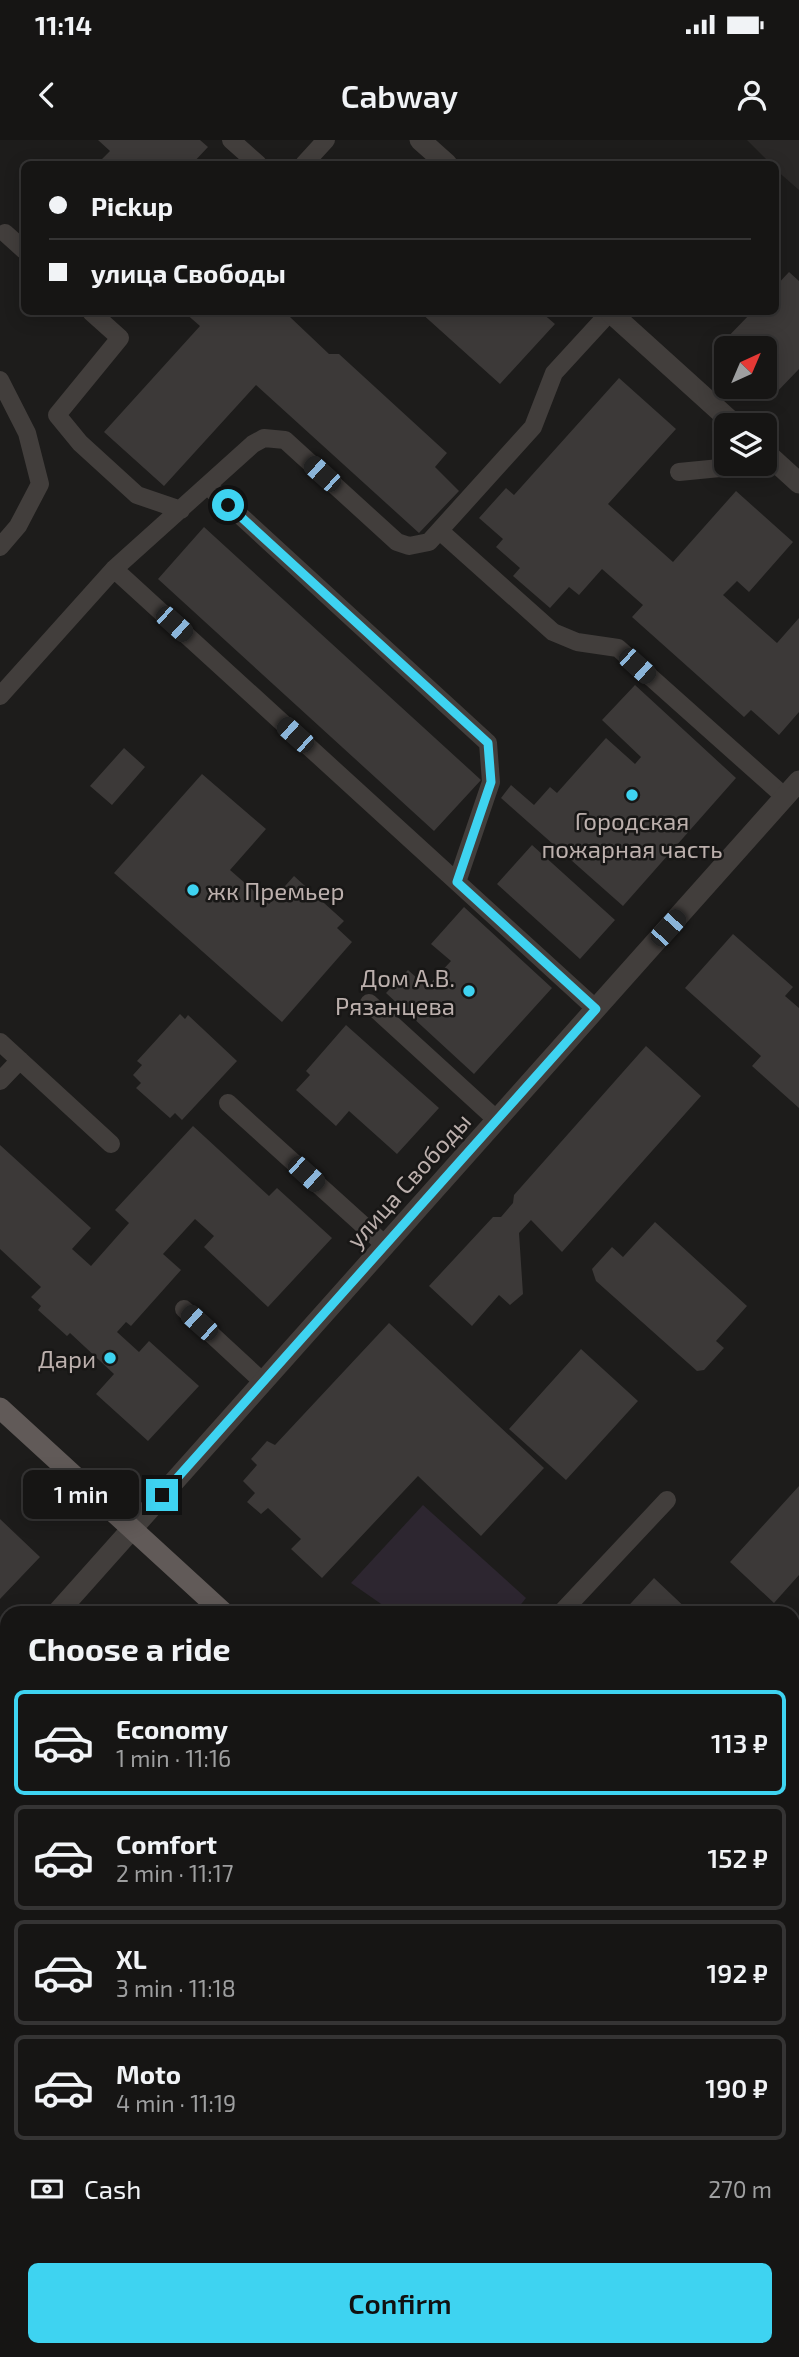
<!DOCTYPE html>
<meta charset="utf-8">
<style>
:root{--surface:#161514;--page:#1f1e1d;--text:#f1f3f6;--muted:#9e9fa0;--line:#353434;--accent:#3ed3f1}
body{margin:0;font-family:"Exo 2",sans-serif;background:var(--page);color:var(--text);height:100vh;display:flex;flex-direction:column;font-size:26px;white-space:nowrap}
*{box-sizing:border-box;margin:0}
p{font-size:23px;color:var(--muted)}
.icon{flex:none;width:38px;height:38px;fill:none;stroke:currentColor;stroke-width:2;stroke-linecap:round;stroke-linejoin:round}
.map{position:relative;flex:1;overflow:hidden}
.sheet{position:absolute;left:0px;top:1466px;width:800px;height:751px;display:flex;flex-direction:column;background:var(--surface);border-radius:21px 21px 0 0;box-shadow:0 4px 18px #0003,0 0 0 2px var(--line)}
.sheet>*{flex:none}
.top-card{position:absolute;left:21px;top:21px;width:758px;height:154px;border-radius:10px;box-shadow:0 4px 18px #0003,0 0 0 2px var(--line);display:grid;align-content:center;height:154px;padding:0 28px;background:var(--surface)}
.needle{width:46px;rotate:44deg}
.tools{position:absolute;left:714px;top:196px;display:grid;gap:14px}
.tools a{display:grid;place-items:center;width:63px;height:63px;border-radius:10px;background:var(--surface);box-shadow:0 4px 18px #0003,0 0 0 2px var(--line);font-size:35px}
.end{position:absolute;width:32px;height:32px;margin:-16px;border:9px solid #3ed3f1;background:#111;box-shadow:0 0 0 4px #111}
.from{border-radius:50%}
.bubble{position:absolute;height:49px;border-radius:10px;background:var(--surface);box-shadow:0 4px 18px #0003,0 0 0 2px var(--line);font-size:23px;font-weight:600;line-height:49px;text-align:center}
.car{position:absolute;width:21px;height:42px;margin:-21px -10px;border-radius:9px;box-shadow:0 0 5px 2px #0007;background:linear-gradient(#222 24%,#8ab4d8 0 40%,#222 0 76%,#8ab4d8 0 86%,#222 0)}
.top-card b{display:flex;align-items:center;gap:24px;height:66px;font-size:26px}
.top-card b+b{border-top:2px solid var(--line)}
.top-card i{width:18px;height:18px;background:var(--text)}
ul{padding:0;list-style:none}
li{display:flex;align-items:center;gap:21px;height:105px;margin:0 14px 10px;padding:0 14px;border:4px solid var(--line);border-radius:10px}
li div{flex:1}
li b{display:block;font-size:26px}
li em{font-style:normal;font-weight:600}
li.selected{border-color:var(--accent)}
li>.icon{width:63px;height:63px;stroke-width:1.5}
h2{padding:0 28px;font-size:32px;line-height:84px}
.pay{display:flex;align-items:center;gap:18px;height:77px;padding:0 28px;font-size:26px}
.pay p{margin-inline-start:auto}
.action{display:flex;gap:14px;margin-top:auto;padding:14px 28px}
.action a{flex:1;height:80px;border-radius:10px;background:var(--accent);color:#111;font-size:28px;font-weight:600;line-height:80px;text-align:center}
.status{display:flex;justify-content:space-between;align-items:center;height:49px;padding:0 35px;background:var(--surface);direction:ltr}
.status svg{height:19px;fill:currentColor}
header{display:flex;justify-content:space-between;align-items:center;height:91px;padding:0 28px;background:var(--surface);font-size:32px;font-weight:600}
.map>svg:first-child{display:block}
</style>
<div class="status"><b>11:14</b><svg viewBox="0 0 49 12"><path d="M0 12V9h3v3zM5 12V6h3v6zM10 12V3h3v9zM15 12V0h3v12zM26 1h20v11H26zM47 4h2v5h-2z"/></svg></div>
<header><svg class="icon" aria-label="back" viewBox="0 0 24 24"><path d="M15 5l-7 7 7 7"/></svg>Cabway<svg class="icon" aria-label="person" viewBox="0 0 24 24"><circle cx="12" cy="8" r="4"/><path d="M4 21q1-7 8-7t8 7"/></svg></header>
<div class="map">
<svg width="799" height="2217" viewBox="0 0 799 2217">
<rect width="100%" height="100%" fill="#1d1c1b"/>
<path fill="#2a2827" d="M747,0H799V50L775,29V24H771Z
M7,1848V2210H33L26,2217H0V1856Z"/>
<path fill="#2d2630" d="M423,1365L526,1458L514,1473H394L351,1443Z"/>
<path fill="#3c3938" d="M98,0H200L208,7L192,24H97L110,11Z
M789,132L799,141V229L774,255L765,247V208H726V211L720,205L752,172H775V147Z
M184,172H295L290,177L329,214H339L447,313L435,327L459,351L419,393L256,245L164,346L104,292L200,186Z
M420,172H541L555,184L500,244Z
M619,238L676,289L608,364L673,422L736,351L793,402L749,452L737,441L723,455L777,503L799,478V572L779,595L751,570L744,577L632,477L643,465L602,429L579,455L569,447L550,468L513,436L520,428L496,407L503,399L479,378L506,348L514,355Z
M204,387L481,640L434,691L158,439Z
M635,545L736,638L623,766L501,658L511,645L534,665L550,647L557,653L606,598L635,624L641,617L602,580Z
M124,608L145,627L112,665L90,646Z
M202,634L266,689L230,730L269,764L294,736L344,781L337,788L352,802L282,882L114,733Z
M532,705L615,780L580,819L497,744Z
M464,767L552,848L474,934L386,853L408,830L427,847L451,821L431,804Z
M733,794L793,847L785,856L799,868V968L752,926L761,916L685,848Z
M180,874L185,879L188,875L237,921L182,980L175,973L170,978L136,948L141,943L133,935L142,925L137,921Z
M346,885L439,968L397,1014L349,971L336,986L296,950L310,935L306,931Z
M646,906L701,956L562,1112L531,1080L519,1093L523,1154L510,1165L499,1155L472,1186L429,1146L493,1077H501L513,1063L514,1055Z
M193,986L269,1056L277,1048L332,1098L268,1167L204,1107L214,1096L195,1079L163,1114L181,1130L131,1186L126,1182L117,1192L139,1212L149,1201L199,1246L148,1301L96,1254L114,1234L70,1193L67,1196L38,1170L41,1166L31,1157L41,1147L0,1109V1005L91,1088L72,1109L91,1126L129,1083L115,1070Z
M655,1082L747,1166L716,1201L724,1208L704,1230L697,1231L596,1141L592,1129L612,1107L623,1117Z
M389,1183L544,1328L481,1396L418,1336L322,1438L291,1409L301,1399L268,1368L261,1374L247,1362L255,1353L243,1341L257,1325L251,1319L267,1301L275,1305Z
M581,1209L638,1261L566,1340L509,1289Z
M799,1346V1435L774,1463L730,1422Z
M0,1379L40,1417L0,1459Z
M654,1438L692,1474H621Z
M7,1615V1720L0,1728V1623Z
M2,1907L7,1912V1954L0,1962Z
M0,2055L7,2061V2133L0,2127V2120L7,2112L0,2106Z
M799,2113V2217H714L719,2210H793V2121Z
M114,2210H180L173,2217H107Z
M473,2210H515L523,2217H481Z"/>
<g fill="none" stroke-linecap="round" stroke-linejoin="round">
<path stroke="#423e3c" stroke-width="18" d="M231,0L258,24
M304,24L326,0
M5,93L24,110
M91,172L120,198L57,275L80,303L137,355L181,370
M0,240L27,293L40,344L18,386L0,407
M679,332L720,328L726,321
M208,346L488,603L491,642L457,742
M440,391L553,492L577,502L618,508L785,657
M114,429L596,869
M0,556L114,429L253,304L264,298L285,300L397,402L409,406L429,402L533,287L554,233L610,172
M369,863L497,980
M0,902L111,1004
M0,941L20,920
M228,963L385,1105
M184,1169L263,1242
M560,1474L667,1360
M793,1506L799,1512
M793,1622L797,1618
M0,1763L7,1755
M793,1850L799,1843"/>
<path stroke="#423e3c" stroke-width="21" d="M420,0L447,24
M610,172L735,285
M765,312L799,343
M56,1474L799,641
M0,1536L7,1529"/>
<path stroke="#615a58" stroke-width="21" d="M0,1268L225,1474
M793,1987L799,1993"/>
</g>
<g fill="none" stroke-linecap="round" stroke-linejoin="round">
<path stroke="#3ed3f1" stroke-width="9" d="M162,1355L596,869L457,742L491,642L488,603L228,365"/>
</g>
<g fill="#3ed3f1" stroke="#181716" stroke-width="2.5">
<circle cx="632" cy="655" r="7"/>
<circle cx="193" cy="750" r="7"/>
<circle cx="469" cy="851" r="7"/>
<circle cx="110" cy="1218" r="7"/>
</g>
<g text-anchor="middle" dominant-baseline="central" stroke-width="5" stroke-linejoin="round" paint-order="stroke">
<g font-size="24" fill="#bcb0ad" stroke="#181716" text-anchor="end">
<text x="632" y="680" text-anchor="middle">Городская<tspan x="632" dy="28">пожарная часть</tspan></text>
<text x="207" y="750" text-anchor="start">жк Премьер</text>
<text x="455" y="837">Дом А.В.<tspan x="455" dy="28">Рязанцева</tspan></text>
<text x="96" y="1218">Дари</text>
</g>
<g font-size="24" fill="#bcb0ad" stroke="#181716">
<text transform="translate(408 1040) rotate(-48)">улица Свободы</text>
</g>
</g>
</svg>
<div class="tools">
<a><svg class="needle" viewBox="-14 -14 28 28"><path d="M0-13l5 13h-10z" fill="#e53935"/><path d="M0 13l5-13h-10z" fill="#9e9fa0"/></svg></a>
<a><svg class="icon" aria-label="layers" viewBox="0 0 24 24"><path d="M12 4l9 5-9 5-9-5zM3 14l9 5 9-5"/></svg></a>
</div>
<i class="end from" style="left:228px;top:365px"></i>
<i class="end" style="left:162px;top:1355px"></i>
<div class="bubble" style="left:23px;top:1330px;width:116px">1 min</div>
<i class="car" style="left:322px;top:334px;rotate:312deg"></i>
<i class="car" style="left:174px;top:484px;rotate:132deg"></i>
<i class="car" style="left:637px;top:526px;rotate:132deg"></i>
<i class="car" style="left:295px;top:595px;rotate:312deg"></i>
<i class="car" style="left:668px;top:788px;rotate:42deg"></i>
<i class="car" style="left:306px;top:1034px;rotate:132deg"></i>
<i class="car" style="left:199px;top:1183px;rotate:312deg"></i>
<div class="top-card">
<b><i class="from"></i>Pickup</b>
<b><i></i>улица Свободы</b>
</div>
<section class="sheet">
<h2>Choose a ride</h2>
<ul>
<li class="selected"><svg class="icon" aria-label="car" viewBox="0 0 24 24"><path d="M5 17H2v-5l4-1 3-4h7l3 4 3 1v5h-3M9 17h6M6 11h13"/><circle cx="7" cy="17" r="2"/><circle cx="17" cy="17" r="2"/></svg><div><b>Economy</b><p>1 min · 11:16</p></div><em>113 ₽</em></li>
<li><svg class="icon" aria-label="car" viewBox="0 0 24 24"><path d="M5 17H2v-5l4-1 3-4h7l3 4 3 1v5h-3M9 17h6M6 11h13"/><circle cx="7" cy="17" r="2"/><circle cx="17" cy="17" r="2"/></svg><div><b>Comfort</b><p>2 min · 11:17</p></div><em>152 ₽</em></li>
<li><svg class="icon" aria-label="car" viewBox="0 0 24 24"><path d="M5 17H2v-5l4-1 3-4h7l3 4 3 1v5h-3M9 17h6M6 11h13"/><circle cx="7" cy="17" r="2"/><circle cx="17" cy="17" r="2"/></svg><div><b>XL</b><p>3 min · 11:18</p></div><em>192 ₽</em></li>
<li><svg class="icon" aria-label="car" viewBox="0 0 24 24"><path d="M5 17H2v-5l4-1 3-4h7l3 4 3 1v5h-3M9 17h6M6 11h13"/><circle cx="7" cy="17" r="2"/><circle cx="17" cy="17" r="2"/></svg><div><b>Moto</b><p>4 min · 11:19</p></div><em>190 ₽</em></li>
</ul>
<div class="pay"><svg class="icon" aria-label="cash" viewBox="0 0 24 24"><path d="M3 7h18v10H3z"/><circle cx="12" cy="12" r="2"/></svg>Cash<p>270 m</p></div>
<div class="action"><a>Confirm</a></div>
</section>
</div>
